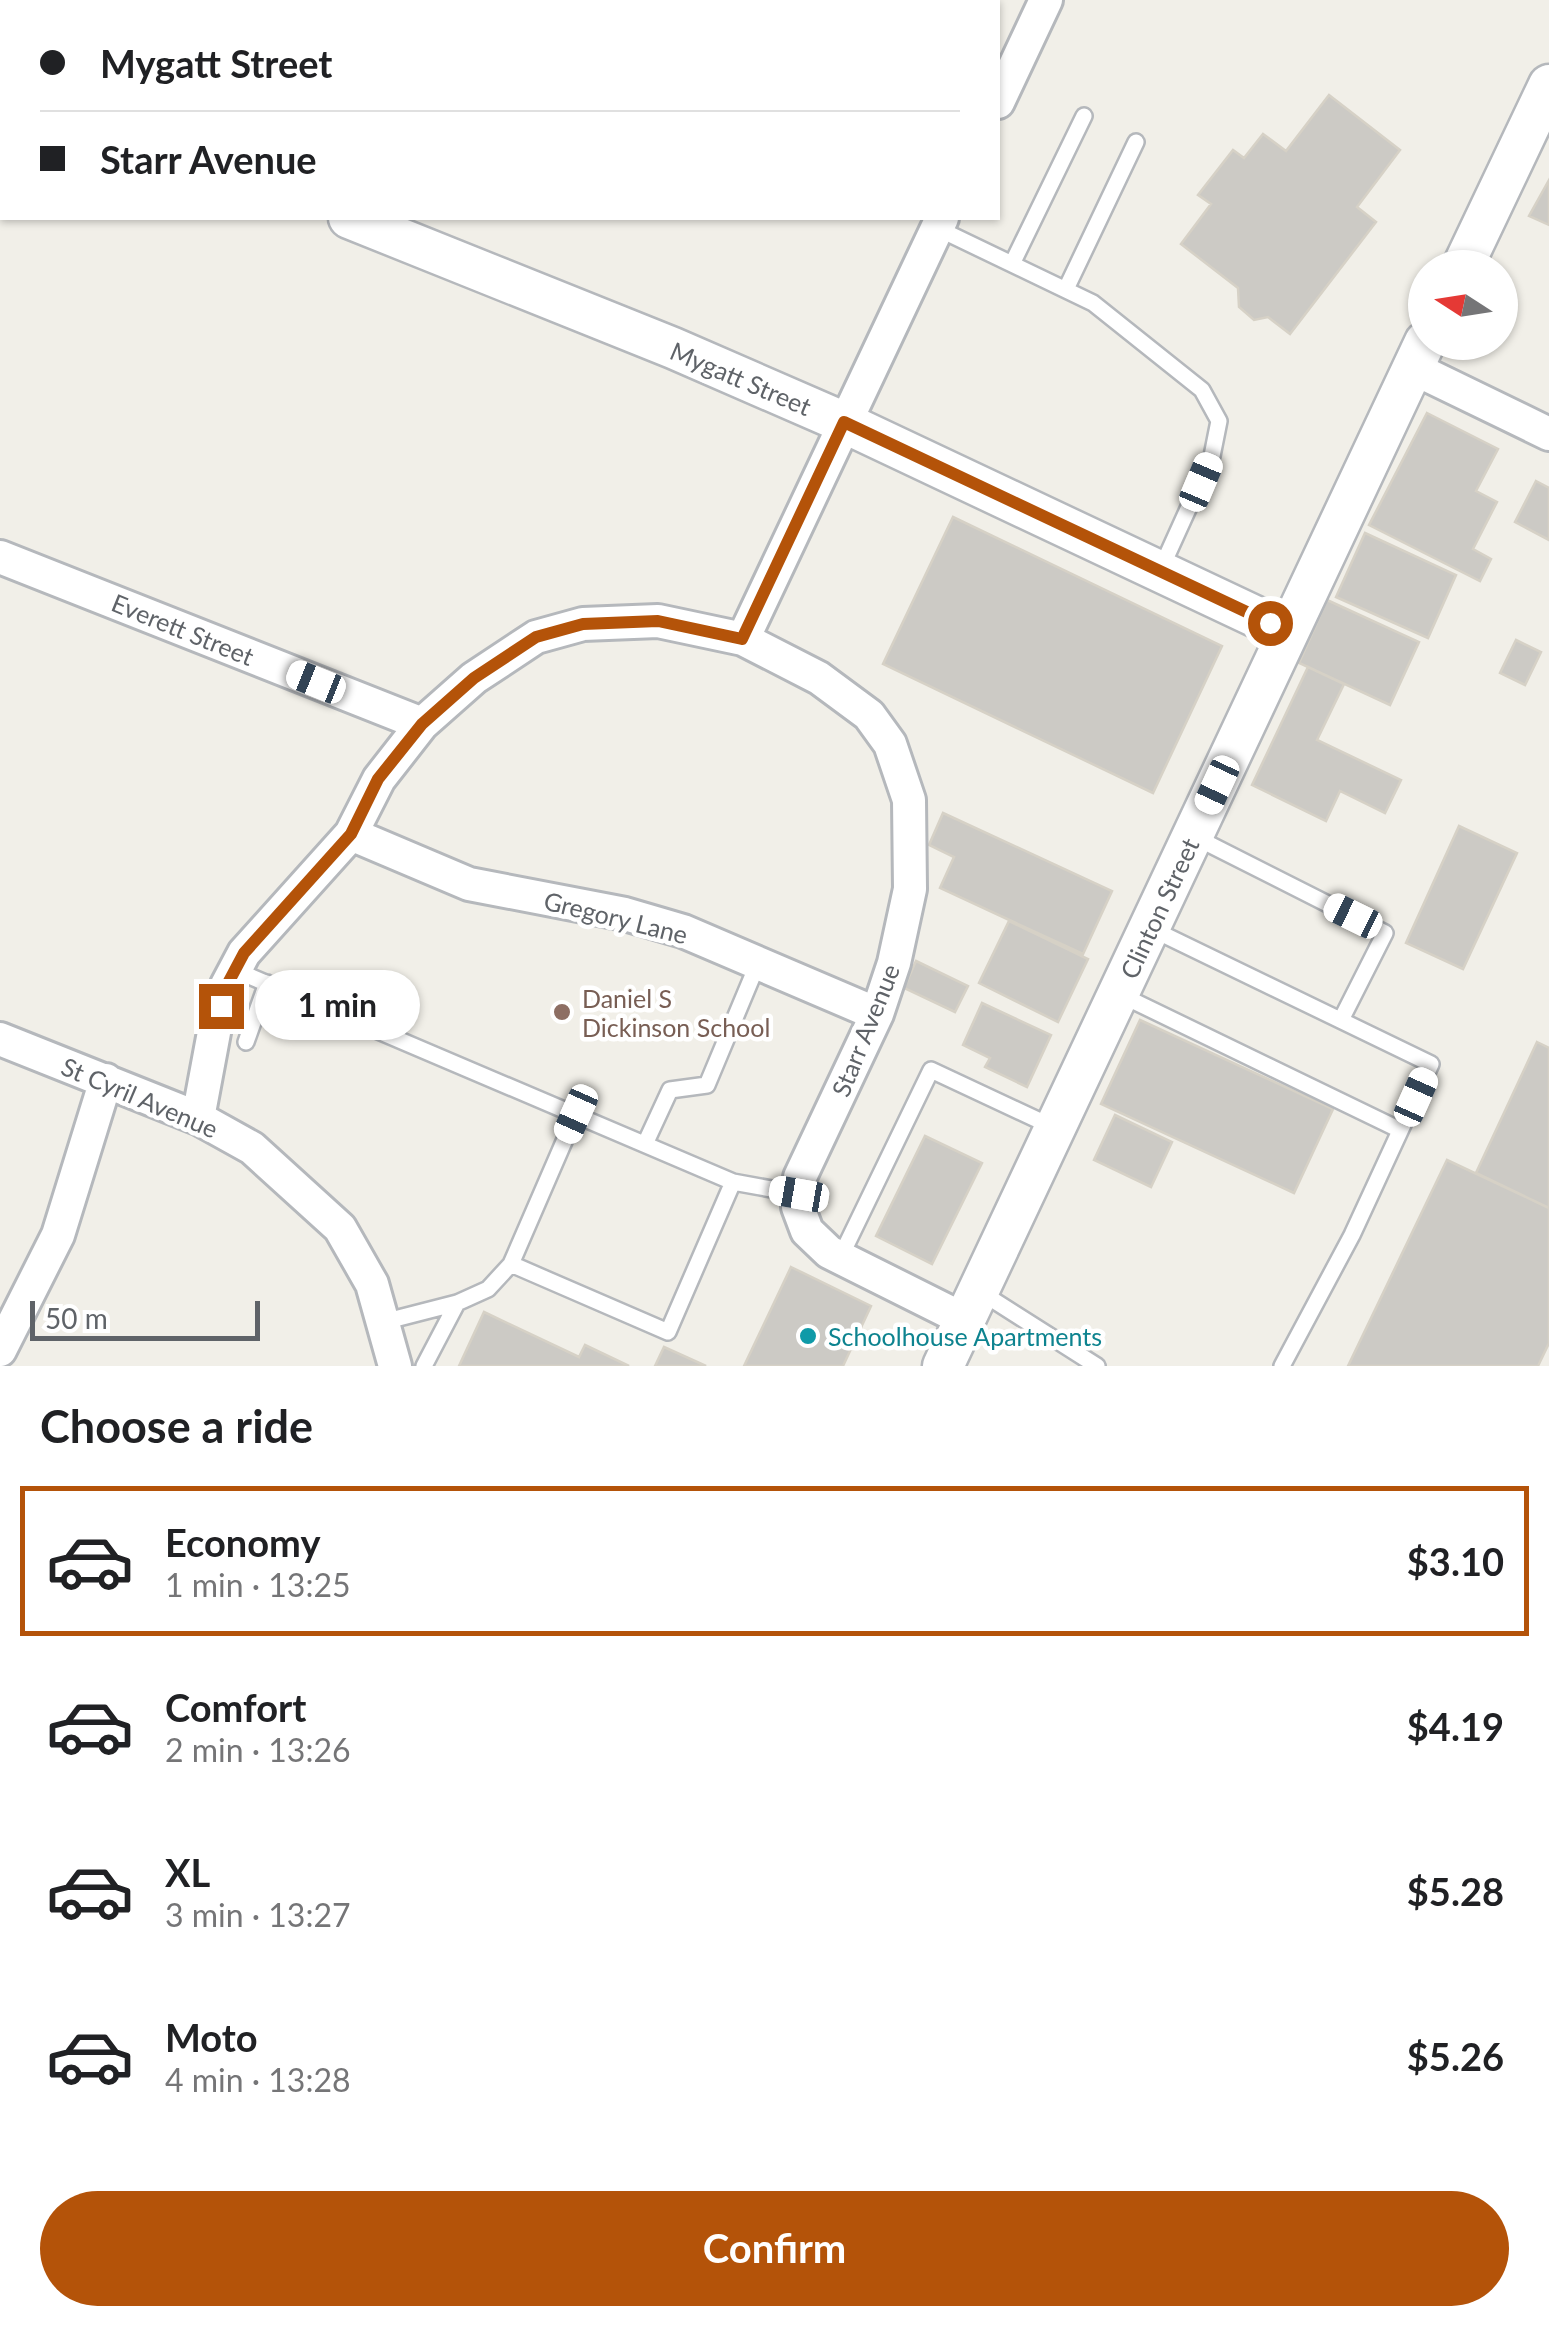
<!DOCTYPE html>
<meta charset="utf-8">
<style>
:root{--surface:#fff;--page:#f2f2f2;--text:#202124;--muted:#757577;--line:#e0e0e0;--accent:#b45309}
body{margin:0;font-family:Lato,sans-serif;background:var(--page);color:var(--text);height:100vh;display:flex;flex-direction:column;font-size:38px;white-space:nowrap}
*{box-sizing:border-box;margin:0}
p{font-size:32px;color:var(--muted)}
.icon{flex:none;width:55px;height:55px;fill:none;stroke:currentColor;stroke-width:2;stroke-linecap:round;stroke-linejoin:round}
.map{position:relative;height:1366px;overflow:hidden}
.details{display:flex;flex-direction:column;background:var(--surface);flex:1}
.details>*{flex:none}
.banner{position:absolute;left:0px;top:0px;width:1000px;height:220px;box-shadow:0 2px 8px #0004;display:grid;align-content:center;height:220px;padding:0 40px;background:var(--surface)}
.needle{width:65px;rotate:282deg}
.fabs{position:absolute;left:1408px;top:250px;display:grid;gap:20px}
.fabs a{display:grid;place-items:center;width:110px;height:110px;border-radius:50%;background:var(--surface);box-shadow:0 2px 8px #0004;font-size:50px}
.scale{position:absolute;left:30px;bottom:25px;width:230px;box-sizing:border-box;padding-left:10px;border:5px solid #5f6368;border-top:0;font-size:28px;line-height:35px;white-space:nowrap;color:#5f6368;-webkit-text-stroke:8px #fff;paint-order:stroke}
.end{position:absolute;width:45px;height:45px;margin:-22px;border:12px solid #b45309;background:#fff;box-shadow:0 0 0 5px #fff}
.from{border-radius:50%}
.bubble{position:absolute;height:70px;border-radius:35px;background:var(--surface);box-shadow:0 2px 8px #0004;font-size:32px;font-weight:700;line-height:70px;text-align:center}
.car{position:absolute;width:30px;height:60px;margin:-30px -15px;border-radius:12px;box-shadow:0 0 8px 2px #0007;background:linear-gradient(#fff 24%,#345 0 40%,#fff 0 76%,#345 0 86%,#fff 0)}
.banner b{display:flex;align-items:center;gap:35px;height:95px;font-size:38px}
.banner b+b{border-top:2px solid var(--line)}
.banner i{width:25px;height:25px;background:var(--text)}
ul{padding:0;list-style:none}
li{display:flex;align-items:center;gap:30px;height:150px;margin:0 20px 15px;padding:0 20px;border:5px solid transparent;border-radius:0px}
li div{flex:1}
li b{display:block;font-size:38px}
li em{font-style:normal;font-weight:700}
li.selected{border-color:var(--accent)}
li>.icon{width:90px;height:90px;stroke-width:1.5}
h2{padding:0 40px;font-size:45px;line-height:120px}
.cta{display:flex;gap:20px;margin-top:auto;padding:20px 40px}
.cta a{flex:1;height:115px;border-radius:60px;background:var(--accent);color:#fff;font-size:40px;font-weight:700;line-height:115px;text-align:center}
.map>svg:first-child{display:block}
</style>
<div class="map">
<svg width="1549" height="1366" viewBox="0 0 1549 1366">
<rect width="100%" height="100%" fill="#f1efe8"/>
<path fill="#cccac5" stroke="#d6d1c6" stroke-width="2.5" d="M1329,95L1400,150L1357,207L1376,222L1290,334L1268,317L1254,320L1239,307L1238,288L1181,244L1211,204L1198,195L1233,150L1244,158L1263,134L1286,151Z
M1549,180V225L1529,216Z
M1427,413L1498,449L1476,491L1497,502L1473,549L1491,559L1480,581L1369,525Z
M1536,481L1549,488V540L1515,522Z
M953,517L1222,646L1153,793L883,664Z
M1365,533L1456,575L1428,638L1336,597Z
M1327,600L1419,642L1390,705L1299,663Z
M1516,640L1541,652L1525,685L1500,673Z
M1308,667L1344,684L1317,740L1401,780L1385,813L1340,791L1326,821L1252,785Z
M943,813L1112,891L1083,954L940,888L954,857L929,845Z
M1459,826L1517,853L1463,969L1406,943Z
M1009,921L1088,959L1058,1022L979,983Z
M916,961L968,986L955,1012L904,988Z
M982,1003L1051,1035L1027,1087L985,1067L990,1058L963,1045Z
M1140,1020L1333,1109L1294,1193L1101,1104Z
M1537,1042L1549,1048V1208L1476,1173Z
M1115,1115L1172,1142L1151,1187L1094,1160Z
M925,1136L982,1163L932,1264L876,1236Z
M1447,1160L1549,1208V1343L1538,1366H1348Z
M791,1267L871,1306L843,1366H744Z
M484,1312L579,1357L585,1345L629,1366H459Z
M664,1347L706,1366H655Z"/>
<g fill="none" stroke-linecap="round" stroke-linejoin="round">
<g stroke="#b5b8bc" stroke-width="20">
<path id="service" d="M937,228L1093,303L1202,390L1219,421L1212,456L1160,571
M1012,264L1084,116
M1066,289L1136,142
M1195,837L1385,933L1341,1020
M1152,929L1431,1064L1352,1235L1282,1366
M235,970L733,1182
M1119,994L1400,1130
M246,1042L267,983
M645,1144L670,1090L707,1085L758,963
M840,1258L931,1070L1055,1128
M511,1264L576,1114
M979,1291L1097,1366
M383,1322L457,1303L488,1289L511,1264L668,1332L733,1182L799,1194
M424,1366L457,1303"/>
</g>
<g stroke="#b5b8bc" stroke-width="38">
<path id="minor" d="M459,2L460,0
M998,102L1046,0
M1413,368L1549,434
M0,557L422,724
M743,639L942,218
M351,834L469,884L625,914L683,931L877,1014
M0,1039L198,1118L252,1148L340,1228L372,1284L395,1366
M198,1118L215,1027L227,985L244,953L351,834L379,779L422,724L474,678L536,637L583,624L658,621L743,639L819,678L869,715L890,744L909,800L910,889L894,963L877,1014L800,1177L798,1207L807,1231L829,1252L965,1320
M0,1350L58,1235L106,1080"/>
</g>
<g stroke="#b5b8bc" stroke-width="45">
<path id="tertiary" d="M0,79L2,80
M349,218L673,348L843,422L1288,632
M1462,268L1549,85
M943,1366L1425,342"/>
</g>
<use href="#service" stroke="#fff" stroke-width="15"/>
<use href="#minor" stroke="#fff" stroke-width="32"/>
<use href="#tertiary" stroke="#fff" stroke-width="40"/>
</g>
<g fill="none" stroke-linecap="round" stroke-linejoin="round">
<path stroke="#b45309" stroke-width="12" d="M221,1006L227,985L244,953L351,834L378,779L422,724L474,678L536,637L583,624L658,621L742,639L844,422L1270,623"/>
</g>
<circle fill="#8d6e63" stroke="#fff" stroke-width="4" cx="562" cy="1012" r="10"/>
<circle fill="#0f9aa8" stroke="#fff" stroke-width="4" cx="808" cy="1336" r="10"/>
<g text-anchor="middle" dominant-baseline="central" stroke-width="9" stroke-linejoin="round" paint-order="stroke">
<g font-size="25" fill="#5f6368" stroke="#fff">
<text transform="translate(741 378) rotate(23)">Mygatt Street</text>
<text transform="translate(183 629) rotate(22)">Everett Street</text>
<text transform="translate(1159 908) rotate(-65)">Clinton Street</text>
<text transform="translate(616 917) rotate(14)">Gregory Lane</text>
<text transform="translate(865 1030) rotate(-68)">Starr Avenue</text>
<text transform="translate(140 1097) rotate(23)">St Cyril Avenue</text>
</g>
<g font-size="25" fill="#785e54" stroke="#fff" text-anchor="start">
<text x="582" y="998">Daniel S<tspan x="582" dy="29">Dickinson School</tspan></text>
</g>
<g font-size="25" fill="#0d838f" stroke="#fff" text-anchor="start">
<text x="828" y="1336">Schoolhouse Apartments</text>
</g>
</g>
</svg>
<div class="fabs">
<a><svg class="needle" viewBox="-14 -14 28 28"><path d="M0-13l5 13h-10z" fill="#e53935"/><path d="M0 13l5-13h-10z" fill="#757577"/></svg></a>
</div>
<div class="scale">50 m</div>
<i class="end from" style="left:1270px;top:623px"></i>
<i class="end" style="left:221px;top:1006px"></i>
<div class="bubble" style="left:255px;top:970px;width:165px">1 min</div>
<i class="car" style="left:1201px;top:482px;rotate:23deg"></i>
<i class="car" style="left:316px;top:682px;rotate:292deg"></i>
<i class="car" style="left:1217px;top:785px;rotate:205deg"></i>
<i class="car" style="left:1353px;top:916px;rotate:296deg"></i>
<i class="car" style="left:1416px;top:1097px;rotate:24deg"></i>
<i class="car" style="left:576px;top:1114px;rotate:204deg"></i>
<i class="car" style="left:799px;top:1194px;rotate:280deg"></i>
<div class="banner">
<b><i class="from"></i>Mygatt Street</b>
<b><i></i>Starr Avenue</b>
</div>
</div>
<section class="details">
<h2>Choose a ride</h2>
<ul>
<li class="selected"><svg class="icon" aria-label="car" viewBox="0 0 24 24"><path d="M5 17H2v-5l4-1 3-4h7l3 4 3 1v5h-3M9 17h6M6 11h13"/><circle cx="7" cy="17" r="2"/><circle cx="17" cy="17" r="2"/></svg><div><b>Economy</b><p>1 min · 13:25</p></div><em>$3.10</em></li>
<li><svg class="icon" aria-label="car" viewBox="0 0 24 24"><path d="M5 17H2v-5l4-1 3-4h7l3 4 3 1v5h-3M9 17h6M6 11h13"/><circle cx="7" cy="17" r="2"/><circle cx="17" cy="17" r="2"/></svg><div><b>Comfort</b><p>2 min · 13:26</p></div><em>$4.19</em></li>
<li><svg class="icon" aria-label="car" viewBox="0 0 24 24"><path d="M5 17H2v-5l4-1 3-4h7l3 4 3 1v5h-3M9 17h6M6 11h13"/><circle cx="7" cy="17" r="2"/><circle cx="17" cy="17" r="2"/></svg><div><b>XL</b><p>3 min · 13:27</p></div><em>$5.28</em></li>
<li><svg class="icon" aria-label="car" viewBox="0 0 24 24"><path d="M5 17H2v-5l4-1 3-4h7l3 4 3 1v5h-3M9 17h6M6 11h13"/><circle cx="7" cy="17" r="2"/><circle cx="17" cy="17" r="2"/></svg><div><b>Moto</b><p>4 min · 13:28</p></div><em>$5.26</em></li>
</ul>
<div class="cta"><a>Confirm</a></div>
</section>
